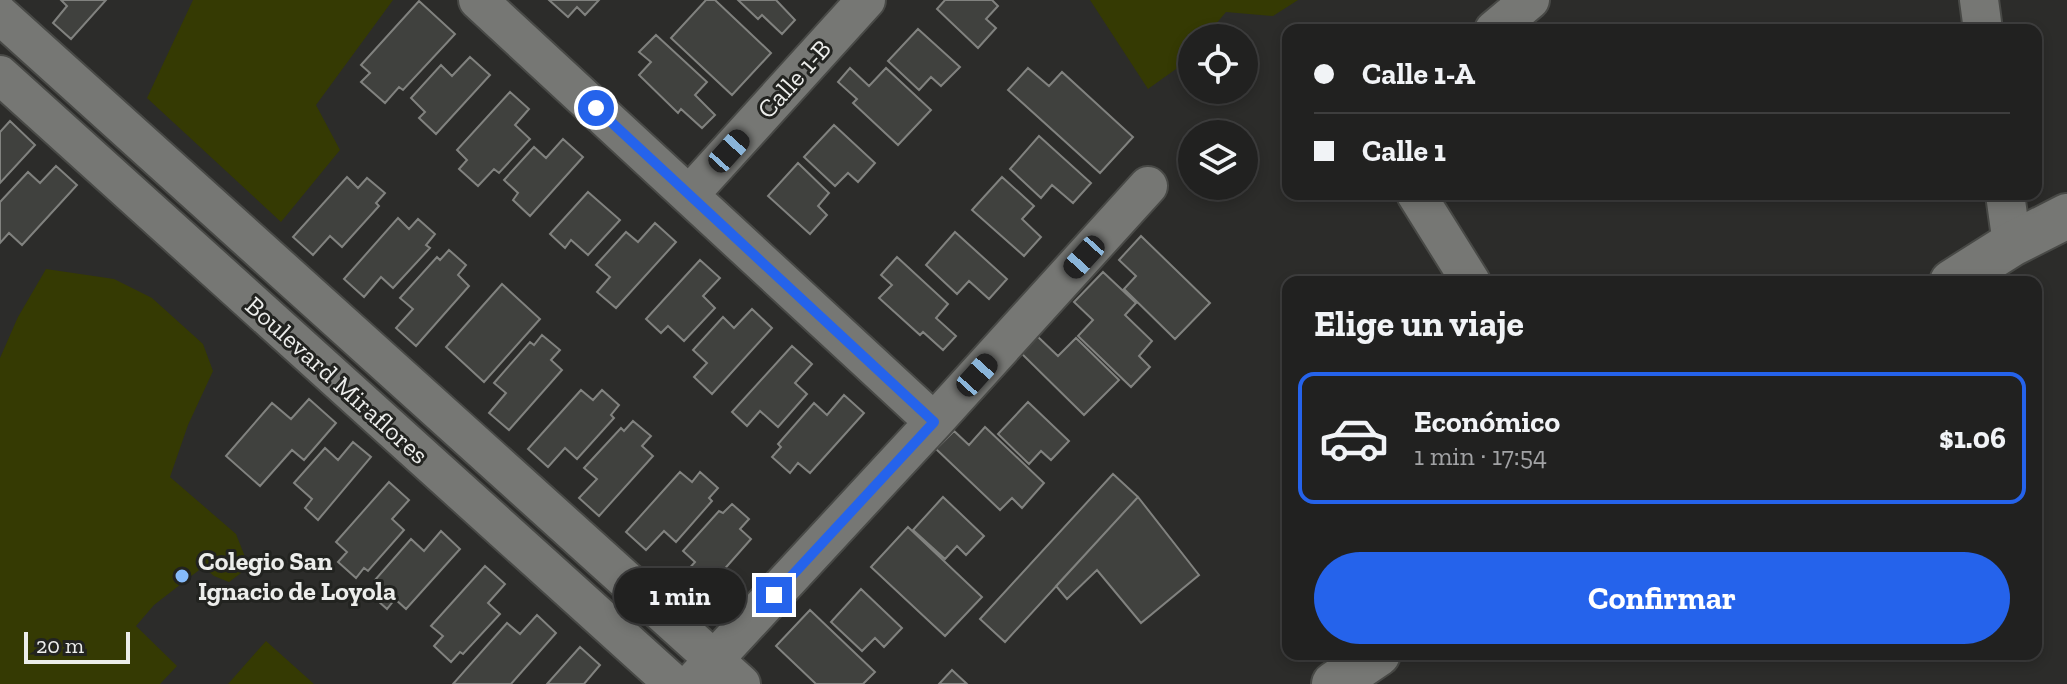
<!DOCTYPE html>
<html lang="es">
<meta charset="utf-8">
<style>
:root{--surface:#212120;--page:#2d2e2d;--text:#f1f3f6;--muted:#a2a3a5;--line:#3e3e3e;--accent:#2563eb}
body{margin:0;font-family:"Zilla Slab",serif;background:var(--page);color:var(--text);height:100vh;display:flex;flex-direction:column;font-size:30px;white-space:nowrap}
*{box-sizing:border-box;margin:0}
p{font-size:26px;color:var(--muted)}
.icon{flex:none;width:44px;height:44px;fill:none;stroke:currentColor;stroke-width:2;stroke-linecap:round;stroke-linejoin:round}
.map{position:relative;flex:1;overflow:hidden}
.drawer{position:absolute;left:1282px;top:276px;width:760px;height:384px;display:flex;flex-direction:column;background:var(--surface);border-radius:16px;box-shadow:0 4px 12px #0003,0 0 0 2px var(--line)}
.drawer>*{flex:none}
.top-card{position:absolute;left:1282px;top:24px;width:760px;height:176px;border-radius:16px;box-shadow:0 4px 12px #0003,0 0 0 2px var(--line);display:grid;align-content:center;height:176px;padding:0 32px;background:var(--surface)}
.fabs{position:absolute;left:1178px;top:24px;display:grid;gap:16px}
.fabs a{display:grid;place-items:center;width:80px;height:80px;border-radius:50%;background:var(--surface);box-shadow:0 4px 12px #0003,0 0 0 2px var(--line);font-size:40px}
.scale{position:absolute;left:24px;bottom:20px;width:106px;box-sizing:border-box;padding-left:8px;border:4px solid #ecedeb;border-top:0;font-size:22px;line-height:28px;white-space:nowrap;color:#ecedeb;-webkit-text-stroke:6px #222320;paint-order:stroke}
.end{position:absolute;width:36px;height:36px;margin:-18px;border:10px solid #2563eb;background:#fff;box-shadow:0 0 0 4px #fff}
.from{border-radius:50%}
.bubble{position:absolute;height:56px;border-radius:28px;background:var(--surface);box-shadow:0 4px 12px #0003,0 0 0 2px var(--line);font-size:26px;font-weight:700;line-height:56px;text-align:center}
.car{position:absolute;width:24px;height:48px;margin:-24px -12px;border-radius:10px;box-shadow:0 0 6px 2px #0007;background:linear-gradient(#222 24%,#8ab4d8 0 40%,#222 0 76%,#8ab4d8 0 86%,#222 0)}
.top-card b{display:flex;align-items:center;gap:28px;height:76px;font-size:30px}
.top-card b+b{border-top:2px solid var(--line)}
.top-card i{width:20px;height:20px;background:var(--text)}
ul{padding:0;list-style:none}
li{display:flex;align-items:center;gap:24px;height:132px;margin:0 16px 12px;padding:0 16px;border:4px solid transparent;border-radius:16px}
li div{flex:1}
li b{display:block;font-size:30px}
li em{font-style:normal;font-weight:700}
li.selected{border-color:var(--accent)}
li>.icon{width:72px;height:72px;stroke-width:1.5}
h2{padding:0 32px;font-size:36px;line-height:96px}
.primary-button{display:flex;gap:16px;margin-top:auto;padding:16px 32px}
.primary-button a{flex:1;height:92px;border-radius:48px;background:var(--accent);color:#fff;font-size:32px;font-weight:700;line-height:92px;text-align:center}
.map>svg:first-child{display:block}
</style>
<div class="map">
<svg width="2067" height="684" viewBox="0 0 2067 684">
<rect width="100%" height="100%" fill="#2c2c2a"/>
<path fill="#353a03" d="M193,0H393L316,105L340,150L281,222L147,98Z
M1090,0H1298L1273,16L1226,12L1204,38H1192V53L1183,64L1148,89Z
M46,269L114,279L152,298L203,344L213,371L188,425L170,477L236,534L249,567L229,582L214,576L203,567L154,605L136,626L177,666L160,684H0V358L18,317Z
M266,641L314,684H228Z"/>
<path fill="#40413e" stroke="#81827f" stroke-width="2" d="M61,0H106L71,39L53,23L67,6Z
M549,0H599L585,15L577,7L568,17Z
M706,0H715L771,53L732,95L671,38Z
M738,0H776L795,20L782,34L762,15L758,19Z
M945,0H992L998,6L986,19L996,28L978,48L937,9Z
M419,1L455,34L403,90L399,87L385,103L361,82L370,73L361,65Z
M918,29L960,67L941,86L931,77L919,90L888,61Z
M656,35L707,82L695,95L715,115L702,128L681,109L678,113L639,75L651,62L639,52Z
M470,57L490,75L436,134L419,118L425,112L411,98L441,65L452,76Z
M850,68L869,86L886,68L931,110L898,145L853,103L857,99L838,82Z
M1028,68L1049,86L1062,72L1133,137L1100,173L1008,90Z
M510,92L529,109L515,125L530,139L499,173L494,169L478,186L459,169L467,160L457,150Z
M10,121L35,145L0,183V132Z
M834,125L875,163L858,182L848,173L835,186L804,157Z
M1039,136L1091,183L1073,203L1052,185L1041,198L1010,169Z
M563,139L583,157L530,216L513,200L518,193L504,180L534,147L546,158Z
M798,163L829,193L818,206L827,215L810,234L768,196Z
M56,166L77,185L22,245L9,233L0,243V202L28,172L40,183Z
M347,177L358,188L367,178L385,193L376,203L379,206L342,247L330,236L313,255L293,237Z
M1002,177L1034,206L1022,219L1041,237L1024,256L972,210Z
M588,192L620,220L588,255L571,240L565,248L550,234Z
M398,218L409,229L418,219L435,234L426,245L430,248L393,288L381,277L364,297L344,279Z
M655,223L676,242L616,308L597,292L610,277L596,265L626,232L638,242Z
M955,232L1007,279L989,299L969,281L957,294L926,265Z
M1141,236L1210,303L1175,339L1124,289L1136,276L1119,260Z
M449,250L466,265L458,275L469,286L416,346L396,328L413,309L400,298L437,257L440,260Z
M897,257L948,304L936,318L956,336L943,350L923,332L920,335L879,298L892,285L881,275Z
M700,260L720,278L703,296L715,308L684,341L668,326L661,333L646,319Z
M1103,272L1136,303L1125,315L1152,341L1139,356L1150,367L1131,387L1078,336L1093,320L1074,302Z
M502,284L540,319L484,382L446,347Z
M752,309L772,328L712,394L694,377L707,363L693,350L723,317L734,328Z
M542,335L560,350L551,360L562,370L509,430L489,413L506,393L494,383L530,342L534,345Z
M1036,335L1058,356L1076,338L1119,380L1084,415L1020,352Z
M792,346L812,364L795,383L807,394L778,427L760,411L747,426L732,412Z
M581,390L593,400L602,390L619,405L611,415L614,418L577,459L565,448L548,467L528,449Z
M844,395L864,413L810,473L798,463L790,473L772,457L781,447L778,444L814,403L827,415Z
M309,399L336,423L304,460L292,450L260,486L226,456L272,403L291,419Z
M1028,402L1069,441L1051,460L1041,451L1029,464L998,434Z
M633,421L651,436L642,446L653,456L599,516L579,498L597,479L584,468L621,428L624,431Z
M985,427L1044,483L1022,508L1012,498L1000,510L936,449L954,431L969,445Z
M353,442L371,457L318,520L305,508L312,499L294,483L325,448L338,460Z
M680,472L692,482L700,472L718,488L709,498L712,501L676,542L664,531L646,550L626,532Z
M1113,474L1138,497L1005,642L980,619Z
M389,482L409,500L392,519L404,530L368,571L364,568L356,578L338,562L347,552L336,542Z
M943,497L984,536L966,555L957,546L945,559L913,530Z
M1138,497L1199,575L1141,623L1097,570L1067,599L1056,586Z
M732,504L749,519L740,529L751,539L698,599L678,581L695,562L683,551L719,511L723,513Z
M908,527L982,597L945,636L871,567Z
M441,531L460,549L406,609L395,599L387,609L369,593L378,583L375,580L411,539L424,551Z
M485,566L505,584L488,603L500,614L463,654L460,652L451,662L434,646L443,636L431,626Z
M861,589L902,628L884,647L875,638L862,651L831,622Z
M810,610L875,672L863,684H816L776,646Z
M537,615L556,633L511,684H453L507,623L520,634Z
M580,647L600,665L584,684H547Z
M952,670L967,684H939Z"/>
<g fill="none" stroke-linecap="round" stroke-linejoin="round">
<g stroke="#484946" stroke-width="42">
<path id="street" d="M478,0L934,422
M1979,0L1983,30
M0,15L741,684
M1494,30L1530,0
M0,75L674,684
M690,194L866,0
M1416,194L1471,282
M2005,194L2012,244
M696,679L934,422L1148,186"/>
</g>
<g stroke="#484946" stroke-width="48">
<path id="secondary" d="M1952,282L2012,244L2067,216
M1334,684L1378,654"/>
</g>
<use href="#street" stroke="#767774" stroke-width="38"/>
<use href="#secondary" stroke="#767774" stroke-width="44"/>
</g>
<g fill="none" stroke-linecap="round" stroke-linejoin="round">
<path stroke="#2563eb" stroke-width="10" d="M596,108L934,422L774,595"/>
</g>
<circle fill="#86bbfb" stroke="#222320" stroke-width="3" cx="182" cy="576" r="8"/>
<g text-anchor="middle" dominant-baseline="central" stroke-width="6" stroke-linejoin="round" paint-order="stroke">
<g font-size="26" fill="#ecedeb" stroke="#222320">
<text transform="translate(794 79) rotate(-48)">Calle 1-B</text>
<text transform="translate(337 380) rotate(42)">Boulevard Miraflores</text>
</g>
<g font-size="26" font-weight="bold" fill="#ecedeb" stroke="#222320" text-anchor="start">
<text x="198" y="561">Colegio San<tspan x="198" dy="30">Ignacio de Loyola</tspan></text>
</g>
</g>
</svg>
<div class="fabs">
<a><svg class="icon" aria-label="locate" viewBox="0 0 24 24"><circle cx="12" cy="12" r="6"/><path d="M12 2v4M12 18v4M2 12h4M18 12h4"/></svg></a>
<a><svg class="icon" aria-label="layers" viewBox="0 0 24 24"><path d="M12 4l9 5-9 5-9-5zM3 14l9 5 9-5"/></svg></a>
</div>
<div class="scale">20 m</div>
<i class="end from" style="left:596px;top:108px"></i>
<i class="end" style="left:774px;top:595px"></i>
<div class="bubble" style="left:614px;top:568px;width:132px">1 min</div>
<i class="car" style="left:729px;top:151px;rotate:42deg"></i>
<i class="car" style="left:1084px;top:257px;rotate:222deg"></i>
<i class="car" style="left:977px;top:375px;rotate:42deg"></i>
<div class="top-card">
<b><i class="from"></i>Calle 1-A</b>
<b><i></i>Calle 1</b>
</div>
<section class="drawer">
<h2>Elige un viaje</h2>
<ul>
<li class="selected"><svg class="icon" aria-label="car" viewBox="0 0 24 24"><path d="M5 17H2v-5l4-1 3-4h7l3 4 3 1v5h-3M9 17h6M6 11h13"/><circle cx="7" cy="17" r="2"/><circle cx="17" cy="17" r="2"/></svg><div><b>Económico</b><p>1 min · 17:54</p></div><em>$1.06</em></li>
</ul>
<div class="primary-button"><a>Confirmar</a></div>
</section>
</div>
